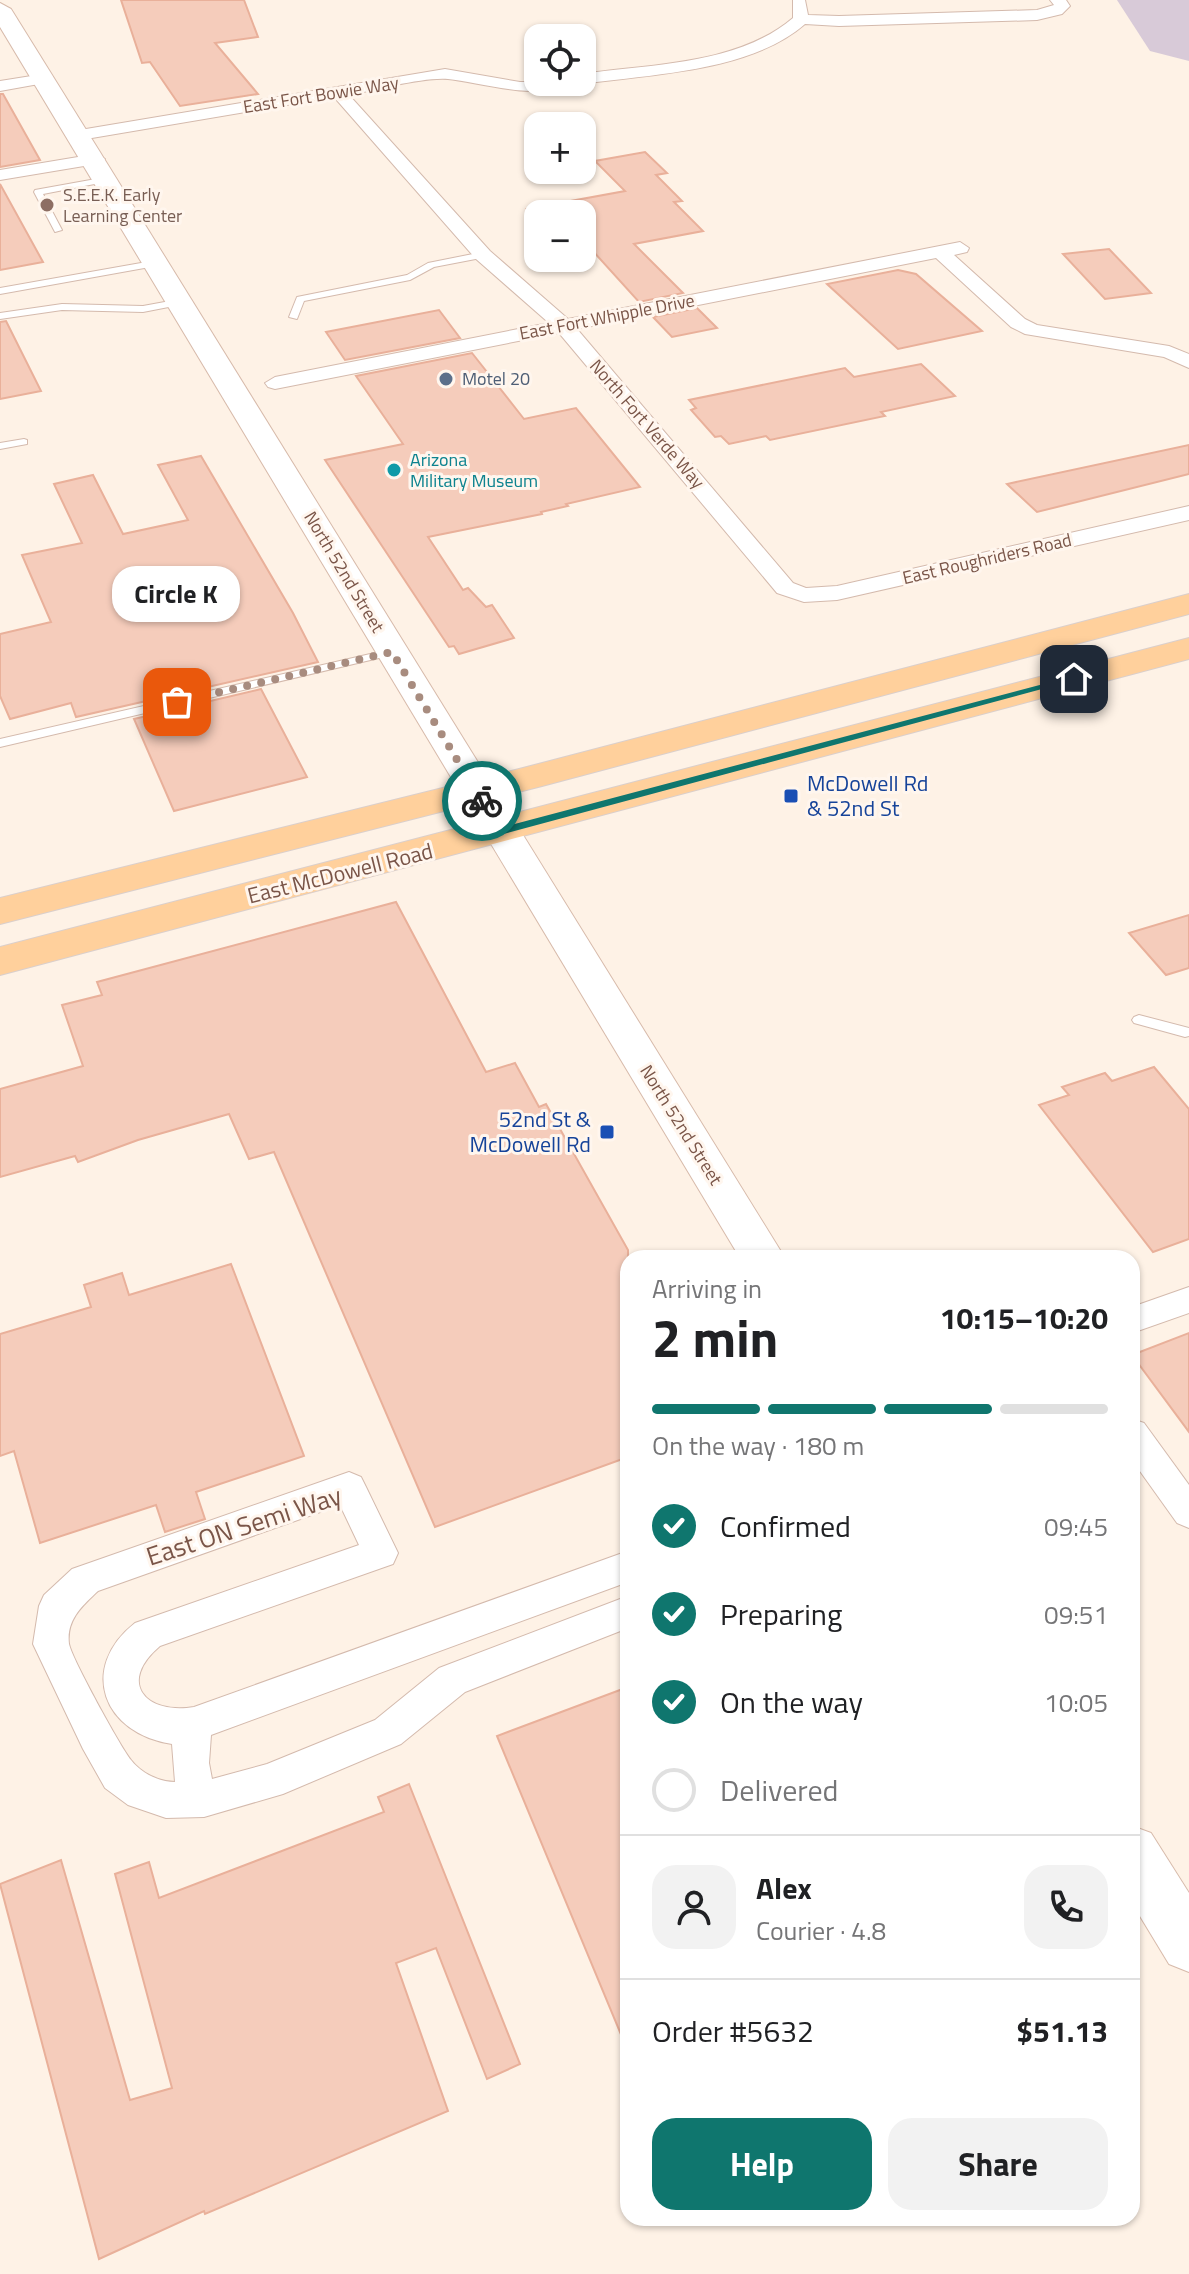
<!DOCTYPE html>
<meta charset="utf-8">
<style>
body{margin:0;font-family:"Titillium Web",sans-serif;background:#f2f2f2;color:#202124;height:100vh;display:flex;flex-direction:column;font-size:30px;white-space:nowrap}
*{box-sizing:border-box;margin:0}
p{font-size:26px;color:#757577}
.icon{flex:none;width:44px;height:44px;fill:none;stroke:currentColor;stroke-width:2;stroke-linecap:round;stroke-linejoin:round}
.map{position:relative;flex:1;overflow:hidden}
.panel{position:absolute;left:620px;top:1250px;width:520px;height:976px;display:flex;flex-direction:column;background:#fff;border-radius:24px;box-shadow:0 2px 6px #0004}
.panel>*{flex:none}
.buttons{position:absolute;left:524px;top:24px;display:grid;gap:16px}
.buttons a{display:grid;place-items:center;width:72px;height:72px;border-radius:16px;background:#fff;box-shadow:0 2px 6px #0004;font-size:40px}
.pin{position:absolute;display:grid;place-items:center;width:68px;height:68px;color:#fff;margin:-34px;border-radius:16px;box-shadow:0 4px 12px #0006}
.courier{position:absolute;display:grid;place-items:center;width:80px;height:80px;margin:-40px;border:6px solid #0f766e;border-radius:50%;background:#fff;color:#222;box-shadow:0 2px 10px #0007}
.bubble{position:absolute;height:56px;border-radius:24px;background:#fff;box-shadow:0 2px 6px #0004;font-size:26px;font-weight:700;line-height:56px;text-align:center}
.overview em{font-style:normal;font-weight:700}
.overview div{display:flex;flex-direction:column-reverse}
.overview{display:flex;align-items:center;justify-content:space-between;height:136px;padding:0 32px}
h1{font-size:52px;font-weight:700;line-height:60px}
.bar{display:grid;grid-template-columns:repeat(4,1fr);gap:12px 8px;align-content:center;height:96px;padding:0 32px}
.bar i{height:10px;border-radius:6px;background:#e0e0e0}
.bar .selected{background:#0f766e}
.bar p{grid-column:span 4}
.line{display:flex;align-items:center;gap:20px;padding:0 32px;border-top:2px solid #e0e0e0}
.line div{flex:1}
.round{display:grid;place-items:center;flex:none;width:84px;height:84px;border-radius:24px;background:#f2f2f2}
ol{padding:0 32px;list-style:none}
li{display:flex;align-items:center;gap:24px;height:88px}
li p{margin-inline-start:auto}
li .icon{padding:8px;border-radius:50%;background:#0f766e;color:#fff;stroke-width:4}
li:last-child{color:#757577}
li i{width:44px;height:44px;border:4px solid #e0e0e0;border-radius:50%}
.cta{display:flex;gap:16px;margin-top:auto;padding:16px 32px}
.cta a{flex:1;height:92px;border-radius:24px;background:#0f766e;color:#fff;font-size:32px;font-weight:700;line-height:92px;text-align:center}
.cta a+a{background:#f2f2f2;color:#202124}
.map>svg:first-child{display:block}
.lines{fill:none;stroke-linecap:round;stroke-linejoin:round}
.runway{fill:#d8cad8;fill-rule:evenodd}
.building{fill:#f5ccbb;stroke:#e9b09a;stroke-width:2}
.service-casing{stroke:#d4baad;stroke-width:2}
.minor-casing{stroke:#d4baad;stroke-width:2}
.secondary-casing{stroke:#d7baaa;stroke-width:2}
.primary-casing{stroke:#dacfcc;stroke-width:2}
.service{fill:#fff;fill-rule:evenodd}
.minor{fill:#fff;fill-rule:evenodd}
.secondary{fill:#fff;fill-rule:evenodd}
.primary{fill:#ffd09c;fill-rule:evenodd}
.route{fill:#0f766e}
.done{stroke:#a88c7f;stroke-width:8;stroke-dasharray:0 14.4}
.education-dot{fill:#8d6e63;stroke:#fff6ee;stroke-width:3}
.service-dot{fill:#5c6f8a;stroke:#fff6ee;stroke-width:3}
.culture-dot{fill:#0f9aa8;stroke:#fff6ee;stroke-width:3}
.transit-dot{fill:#1a4fb4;stroke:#fff6ee;stroke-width:3}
.labels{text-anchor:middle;stroke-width:6;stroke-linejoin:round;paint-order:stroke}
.far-street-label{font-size:18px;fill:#7a5548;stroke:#fff6ee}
.far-education-label{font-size:18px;fill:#785e54;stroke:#fff6ee;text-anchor:start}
.far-service-label{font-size:18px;fill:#4e5e75;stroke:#fff6ee;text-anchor:start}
.far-culture-label{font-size:18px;fill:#0d838f;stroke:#fff6ee;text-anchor:start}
.transit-label{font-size:22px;fill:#164399;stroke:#fff6ee;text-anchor:start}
.street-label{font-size:22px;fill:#7a5548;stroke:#fff6ee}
.near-street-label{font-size:26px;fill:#7a5548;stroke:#fff6ee}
</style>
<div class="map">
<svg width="1189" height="2274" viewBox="0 0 1189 2274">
<rect width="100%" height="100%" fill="#fef2e6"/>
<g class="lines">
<path class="runway" d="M1117,0h72v61l-39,-10z"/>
</g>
<g class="building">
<path d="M121,0h123l14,37 -43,6 43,51 -78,12 -30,-44 -8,1z"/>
<path d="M0,94h3l37,66 -40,7z"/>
<path d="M645,152l22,21 -11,2 26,26 -8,1 29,29 -69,13 49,49 -44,9 -57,-63v-25h-44v7l-11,-12 98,-18 -30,-30z"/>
<path d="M0,184l43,78 -43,8z"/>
<path d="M1109,249l42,44 -46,6 -42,-45z"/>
<path d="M898,270l18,4 66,57 -84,18 -71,-65z"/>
<path d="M697,308l20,20 -45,9 -19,-20z"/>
<path d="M439,310l21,28 -115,22 -19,-28z"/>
<path d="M6,321l35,70 -41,8v-77z"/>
<path d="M472,353l52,66 52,-11 64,79 -74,17 2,2 -27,6 1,2 -114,23 35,53 5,-2 18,19 6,-2 22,33 -55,16 -5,-8 -5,1 -124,-187 78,-16 -47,-68z"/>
<path d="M921,364l34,32 -74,16 4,4 -115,24 -4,-4 -37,8 -8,-8 -6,1 -24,-27 5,-2 -7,-8 156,-32 9,9z"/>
<path d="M1189,445v29l-152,38 -30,-28z"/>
<path d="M201,456l92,157 25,49 -242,55 -5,-14 -61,16 -10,-23v-62l51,-12 -29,-67 60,-12 -28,-59 39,-9 30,59 65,-14 -30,-55z"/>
<path d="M261,689l46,88 -133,34 -40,-92z"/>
<path d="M396,902l90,170 29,-9 24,44 7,-3 82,146v207l-193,70 -161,-375 -25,7 -20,-45 -91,26 -60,22 -3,-6 -75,21v-88l83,-23 -21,-61 40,-10 -5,-13z"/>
<path d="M1189,915v53l-23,7 -37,-42z"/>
<path d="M1154,1067l35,42v130l-36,13 -114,-147 30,-10 -7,-8 43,-14 7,8z"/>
<path d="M231,1264l73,192 -108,36 9,27 -40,13 -9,-27 -116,38 -26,-92 -14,5v-122l91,-27 -7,-22 38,-12 7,22z"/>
<path d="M1189,1333v99l-57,-77z"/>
<path d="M628,1687v362h-1l-130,-313z"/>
<path d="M409,1784l111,280 -33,15 -51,-131 -40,15 52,148 -243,103 -1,-3 -105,48 -99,-375 61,-24 69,240 42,-12 -57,-214 34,-12 10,36 225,-86 -6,-15z"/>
</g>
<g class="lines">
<g class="service-casing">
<g id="service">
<path d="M107,177h3v4l-67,13 19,36 -7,2 -21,-40 1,-2z"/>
<path d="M483,252l3,1v4l-52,10 -24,13 -106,21 -7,18 -8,-2 8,-20 110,-22 21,-12z"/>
<path d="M158,260l4,3 -1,2 -161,29v-6z"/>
<path d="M181,299l3,1v4l-41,8 -81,-2 -62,9v-6l62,-9 81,2z"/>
<path d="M24,439l3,1v4l-27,5v-6z"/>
<path d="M392,649l4,1v4l-396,93v-8z"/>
<path d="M1139,1015l50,13v8l-4,1 -51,-14 -2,-3 2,-3z"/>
</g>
</g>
<g class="minor-casing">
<g id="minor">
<path d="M793,0h12l3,15 31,1 198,-6 17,-5 -4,-5h16l4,6 -8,8 -25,6 -198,6 -34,-2c-55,48 -153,50 -223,60l-6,-2h6v-8c69,-10 156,-9 211,-56z"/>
<path d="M445,69l75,13h50c-23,21 -92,0 -122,-3 -25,-2 -72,11 -99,16l141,156 78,68 392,-77 9,6 -2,4 -13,3 71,64 12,6 132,21 20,8v14l-25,-11 -139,-23 -14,-7 -75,-69 -359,71 216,254 13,5 31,-2 352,-80v14l-352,80 -33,2 -27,-9 -218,-260 -284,56 -7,-2 -3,-4 10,-6 274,-54 -73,-64 -142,-162 -254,43 -8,-5 8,-5z"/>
<path d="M44,74l6,2v6l-50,9v-10z"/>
<path d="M96,154l9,5 -3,4 -102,17v-10z"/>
<path d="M1189,1287v26l-57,20v-26z"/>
<path d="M1132,1419l12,4 45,62v43l-12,-5 -45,-63z"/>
<path d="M349,1472l12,5 5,10 32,66 -5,11 -233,82c-43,36 -15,69 34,61l434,-156v31l-417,153 -2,28 3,16 55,-15 108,-44 64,-52 189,-72v32l-163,64 -64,52 -118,50 -79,23 -38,1 -38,-13 -23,-17 -22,-39 -50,-105 6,-38 5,-11 28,-26zM340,1505l19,40 -224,78c-57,45 -32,111 37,121l3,38c-16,0 -34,-9 -44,-22 -11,-14 -59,-101 -62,-116 -3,-24 13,-38 29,-53z"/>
</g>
</g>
<g class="secondary-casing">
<g id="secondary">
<path d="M0,3l11,6 97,156 677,1093h-45l-740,-1231z"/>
<path d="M1132,1826l19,7 38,60v79l-20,-8 -37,-61z"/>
</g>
</g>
<g class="primary-casing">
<g id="primary">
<path d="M1189,594v20l-647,172 -542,138v-26l523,-130z"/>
<path d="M1189,638v21l-1189,316v-28z"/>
</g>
</g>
<use href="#service" class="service"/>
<use href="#minor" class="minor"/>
<use href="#secondary" class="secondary"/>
<use href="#primary" class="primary"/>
</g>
<path class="route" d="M1070,677l9,2 -579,156 -4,-1 -19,-33 9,-2 17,28z"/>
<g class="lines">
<path class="done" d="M177,702l215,-50 90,149"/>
</g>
<circle class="education-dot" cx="47" cy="205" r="8"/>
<circle class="service-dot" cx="446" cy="379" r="8"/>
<circle class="culture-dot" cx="394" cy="470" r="8"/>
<g class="transit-dot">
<rect x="783" y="788" width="16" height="16" rx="4"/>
<rect x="599" y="1124" width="16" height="16" rx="4"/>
</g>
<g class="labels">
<g class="far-street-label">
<text transform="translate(321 95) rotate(-9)" y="6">East Fort Bowie Way</text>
<text transform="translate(607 317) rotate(-11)" y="6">East Fort Whipple Drive</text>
<text transform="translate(647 424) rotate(49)" y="6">North Fort Verde Way</text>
<text transform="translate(987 559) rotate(-13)" y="6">East Roughriders Road</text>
<text transform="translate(344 572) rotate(59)" y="6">North 52nd Street</text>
<text transform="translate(681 1125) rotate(58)" y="6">North 52nd Street</text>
</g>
<g class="far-education-label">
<text x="63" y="201">S.E.E.K. Early<tspan x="63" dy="21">Learning Center</tspan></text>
</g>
<g class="far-service-label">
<text x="462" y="385">Motel 20</text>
</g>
<g class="far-culture-label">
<text x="410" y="466">Arizona<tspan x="410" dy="21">Military Museum</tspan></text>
</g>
<g class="transit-label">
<text x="807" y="791">McDowell Rd<tspan x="807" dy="25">&amp; 52nd St</tspan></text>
<text x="591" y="1127" text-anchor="end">52nd St &amp;<tspan x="591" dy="25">McDowell Rd</tspan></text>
</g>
<g class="street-label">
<text transform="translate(340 873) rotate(-14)" y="8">East McDowell Road</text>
</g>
<g class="near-street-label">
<text transform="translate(244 1526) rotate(-18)" y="9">East ON Semi Way</text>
</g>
</g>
</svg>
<div class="buttons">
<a><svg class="icon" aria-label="locate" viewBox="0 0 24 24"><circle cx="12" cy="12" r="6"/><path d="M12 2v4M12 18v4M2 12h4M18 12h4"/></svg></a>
<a>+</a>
<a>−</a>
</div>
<div class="pin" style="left:177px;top:702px;background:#ea580c"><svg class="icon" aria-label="bag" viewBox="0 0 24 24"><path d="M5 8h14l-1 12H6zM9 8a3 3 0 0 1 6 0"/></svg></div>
<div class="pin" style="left:1074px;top:679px;background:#1f2937"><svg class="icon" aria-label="home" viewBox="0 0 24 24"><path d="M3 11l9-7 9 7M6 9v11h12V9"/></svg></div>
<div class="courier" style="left:482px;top:801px"><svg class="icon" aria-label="bike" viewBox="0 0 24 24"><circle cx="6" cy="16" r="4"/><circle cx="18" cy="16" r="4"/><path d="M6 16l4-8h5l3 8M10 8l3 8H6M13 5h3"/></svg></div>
<div class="bubble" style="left:112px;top:566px;width:128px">Circle K</div>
<section class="panel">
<div class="overview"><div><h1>2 min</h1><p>Arriving in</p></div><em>10:15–10:20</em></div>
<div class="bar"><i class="selected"></i><i class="selected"></i><i class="selected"></i><i></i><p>On the way · 180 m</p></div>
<ol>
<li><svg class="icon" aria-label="check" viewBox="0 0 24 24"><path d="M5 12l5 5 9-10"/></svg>Confirmed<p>09:45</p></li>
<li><svg class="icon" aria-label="check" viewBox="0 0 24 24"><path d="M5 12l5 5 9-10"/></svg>Preparing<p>09:51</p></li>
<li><svg class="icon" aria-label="check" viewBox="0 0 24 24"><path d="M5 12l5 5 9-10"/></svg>On the way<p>10:05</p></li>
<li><i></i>Delivered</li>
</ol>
<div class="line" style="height:144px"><a class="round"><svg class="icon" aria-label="person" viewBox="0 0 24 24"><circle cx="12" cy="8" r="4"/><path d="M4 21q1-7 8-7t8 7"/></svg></a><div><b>Alex</b><p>Courier · 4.8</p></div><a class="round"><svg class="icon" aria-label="phone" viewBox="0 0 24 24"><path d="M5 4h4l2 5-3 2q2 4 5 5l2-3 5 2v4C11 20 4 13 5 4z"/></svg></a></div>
<div class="line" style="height:104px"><div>Order #5632</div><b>$51.13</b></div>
<div class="cta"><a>Help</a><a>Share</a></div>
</section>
</div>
